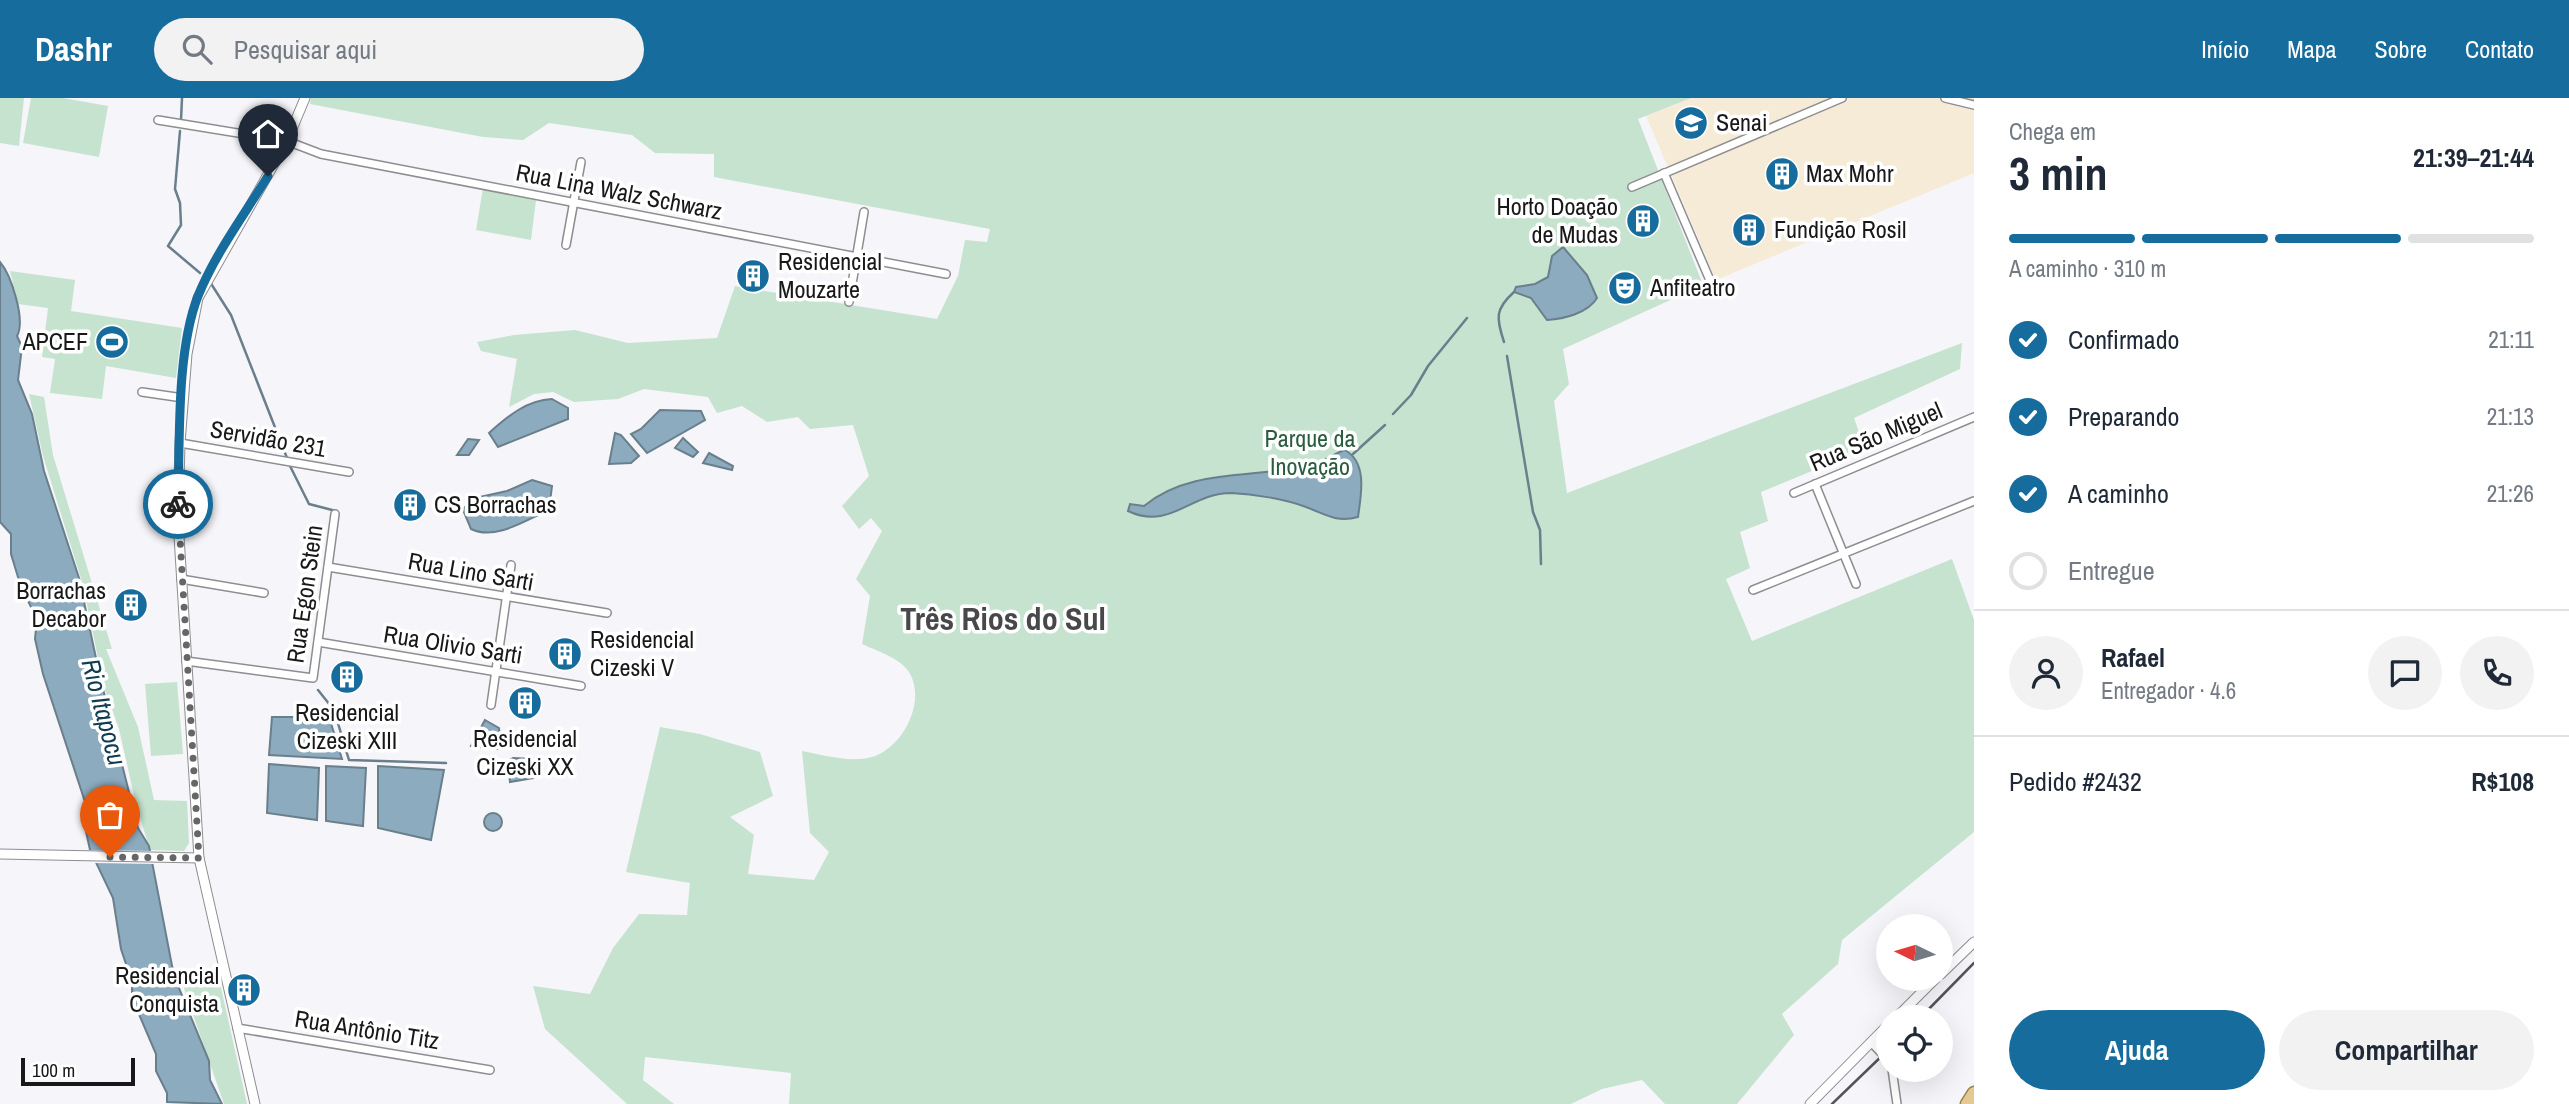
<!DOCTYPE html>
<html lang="pt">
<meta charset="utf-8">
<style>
body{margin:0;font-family:"Archivo Narrow",sans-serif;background:#f2f2f3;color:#1f2937;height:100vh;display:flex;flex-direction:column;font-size:26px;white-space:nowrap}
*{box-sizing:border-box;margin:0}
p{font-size:23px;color:#747a83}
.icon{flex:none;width:38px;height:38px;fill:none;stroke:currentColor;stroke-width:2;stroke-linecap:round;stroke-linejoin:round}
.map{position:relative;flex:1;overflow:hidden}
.panel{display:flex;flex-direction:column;background:#fff;width:595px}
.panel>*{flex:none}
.needle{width:46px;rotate:275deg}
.controls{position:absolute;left:1876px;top:816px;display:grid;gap:14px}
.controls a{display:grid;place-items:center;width:77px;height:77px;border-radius:50%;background:#fff;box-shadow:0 7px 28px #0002;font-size:35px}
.scale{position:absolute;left:21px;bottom:18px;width:114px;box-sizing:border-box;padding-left:7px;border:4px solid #181819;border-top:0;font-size:19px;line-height:24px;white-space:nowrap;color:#181819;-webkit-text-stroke:5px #fff;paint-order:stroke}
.pin{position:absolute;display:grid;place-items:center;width:60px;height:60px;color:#fff;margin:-72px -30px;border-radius:50% 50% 50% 0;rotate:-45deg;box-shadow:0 0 7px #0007}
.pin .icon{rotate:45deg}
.courier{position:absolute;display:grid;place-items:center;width:70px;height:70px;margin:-35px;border:5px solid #166c9c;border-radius:50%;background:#fff;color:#222;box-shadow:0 2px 9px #0007}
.summary em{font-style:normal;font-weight:700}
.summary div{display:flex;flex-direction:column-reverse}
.summary{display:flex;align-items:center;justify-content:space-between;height:119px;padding:0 35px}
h1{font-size:46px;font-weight:700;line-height:52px}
.bar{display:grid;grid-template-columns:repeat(4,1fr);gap:10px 7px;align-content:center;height:84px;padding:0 35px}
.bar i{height:9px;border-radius:5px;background:#e0e1e3}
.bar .current{background:#166c9c}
.bar p{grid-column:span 4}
.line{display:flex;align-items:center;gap:18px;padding:0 35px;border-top:2px solid #e0e1e3}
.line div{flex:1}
.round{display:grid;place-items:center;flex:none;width:74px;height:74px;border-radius:37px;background:#f2f2f3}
ol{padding:0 35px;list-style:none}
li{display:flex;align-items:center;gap:21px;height:77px}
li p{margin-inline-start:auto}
li .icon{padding:7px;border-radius:50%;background:#166c9c;color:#fff;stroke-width:4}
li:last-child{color:#747a83}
li i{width:38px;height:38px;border:4px solid #e0e1e3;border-radius:50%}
.action{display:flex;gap:14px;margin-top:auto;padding:14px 35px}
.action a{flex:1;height:80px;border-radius:42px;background:#166c9c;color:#fff;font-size:28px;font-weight:700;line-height:80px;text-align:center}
.action a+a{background:#f2f2f3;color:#1f2937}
header{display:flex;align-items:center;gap:42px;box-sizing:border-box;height:98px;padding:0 35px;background:#166c9c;color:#fff}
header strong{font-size:33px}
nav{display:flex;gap:38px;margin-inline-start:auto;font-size:24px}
.search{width:490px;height:63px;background:#f2f2f3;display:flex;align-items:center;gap:18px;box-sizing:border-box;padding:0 24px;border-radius:38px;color:#747a83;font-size:26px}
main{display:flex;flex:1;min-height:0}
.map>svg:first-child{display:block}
.industrial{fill:#f6ebd6}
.green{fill:#c6e3cf}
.water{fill:#8cabbe;stroke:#697f8c;stroke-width:2}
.pier{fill:#f6f5f9}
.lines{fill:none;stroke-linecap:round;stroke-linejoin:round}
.stream{stroke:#697f8c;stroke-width:2.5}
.minor-casing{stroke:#8e8e91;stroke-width:10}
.tertiary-casing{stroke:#8e8e91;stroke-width:11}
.trunk-casing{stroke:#998155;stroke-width:15}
.minor{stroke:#fff;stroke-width:7}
.tertiary{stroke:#fff;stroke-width:9}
.trunk{stroke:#e6c890;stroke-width:12}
.rail{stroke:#545456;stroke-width:2.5}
.done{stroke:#666567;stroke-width:7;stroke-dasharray:0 12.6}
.route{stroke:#166c9c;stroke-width:9}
.labels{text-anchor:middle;stroke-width:7;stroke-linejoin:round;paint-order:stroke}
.poi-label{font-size:24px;fill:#181819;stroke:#fff;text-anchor:start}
.street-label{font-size:24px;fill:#181819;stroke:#fff}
.park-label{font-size:24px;fill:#2a5c3f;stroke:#fff}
.water-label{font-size:26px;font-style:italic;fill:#113c51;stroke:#fff}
.district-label{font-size:32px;font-weight:bold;fill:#48484b;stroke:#fff}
</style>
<header>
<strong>Dashr</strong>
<div class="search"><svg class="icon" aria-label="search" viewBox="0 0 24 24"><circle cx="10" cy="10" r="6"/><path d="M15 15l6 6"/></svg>Pesquisar aqui</div>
<nav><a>Início</a><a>Mapa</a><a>Sobre</a><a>Contato</a></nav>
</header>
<main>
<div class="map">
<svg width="1974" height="1006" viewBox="0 0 1974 1006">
<rect width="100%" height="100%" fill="#f6f5f9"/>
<path class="industrial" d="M1691,0h283v75l-258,107 -70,-164z"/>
<g class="green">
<path d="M0,0h24l-5,48 -19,-3z"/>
<path d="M31,0h32l45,8 -9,51 -76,-14z"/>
<path d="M311,0h1380l-53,21 65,166 -140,64 6,35 -15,17 13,92 395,-150 -2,26 -106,49 11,31 -104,43 7,29 -28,11 10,36 -24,11 26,62 200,-82 22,61v212l-132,108 -4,24 -56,50 12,21 -57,69h-72l-23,-24 -40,9 -31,15h-782l2,-31 -146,-16 -2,23 31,24h-47l-82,-75 -12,-43 57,8 23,-46 26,-34 48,1 3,-32 -64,-11 34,-145 40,7 60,18 13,44 -43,21 24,18 -6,39 66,6 15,-28 -19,-19 -8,-82c22,4 47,12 70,6 31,-9 55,-56 37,-85 -9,-14 -32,-21 -47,-28l8,-48 -14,-17 26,-48 -11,-13 -12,11 -17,-23 27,-30 -16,-51 -43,4 -12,-12 -31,5 -25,-16 -25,7 -9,-16 -64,-8 -26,10 -44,3 -21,-10 -19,2 -25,13 8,-48 -36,-8 -4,-9 37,-7 61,-5 53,13 89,-5 18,-52 202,33 21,-43 7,-36 22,2 3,-13 -276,-52v-23l-59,-1 -23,-18 -83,-12 -26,17 -40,-3 -173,-33z"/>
<path d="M483,90l53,12 -5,40 -55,-10z"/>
<path d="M10,173l65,9 -4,31 111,17 -6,50 -70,-12 -4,33 -52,-6 5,-34 -13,-2 6,-49 -30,-4z"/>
<path d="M29,296l15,3 9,58 59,194h-6l32,78 16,73 33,1 2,42 -5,8 -34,-1 -14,-46 -17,-75 -15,-42 -21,-102 -40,-129z"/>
<path d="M177,584l6,72 -32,2 -6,-72z"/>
<path d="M217,872l30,134h-23l-44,-127z"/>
</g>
<g class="water">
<path d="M1563,149l24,28 10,23c-9,15 -33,21 -50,22l-16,-22 -17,-6 2,-5 19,-3 13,-7 4,-21z"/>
<path d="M0,164c11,13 26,58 17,74l5,11 -4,33 14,34 12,57 35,107 21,99 38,151 11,18 25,130 35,85 1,19 12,24 -55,-2v-9l-11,-22v-17l-24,-56v-16l-11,-33 -8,-51 -23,-48 -5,-23 3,-16 -45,-137 -8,-35 2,-20 -16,-32 -10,-33v-20l-11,-12z"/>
<path d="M552,301l16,9v11l-70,28 -9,-14c19,-17 38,-33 63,-34z"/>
<path d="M660,312l41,1 4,9 -58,33 -16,-19 10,-5z"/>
<path d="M615,335l6,2 18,21 -8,7 -22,1z"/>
<path d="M683,340l15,14 -5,5 -18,-9z"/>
<path d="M468,341l11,1 -10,15h-12z"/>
<path d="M1345,352c23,13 16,45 13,67 -22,6 -33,-3 -52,-10 -22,-8 -52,-13 -75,-14 -41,0 -61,38 -103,18l2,-7 14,2c47,-39 112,-27 167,-41 13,-3 22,-11 34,-15z"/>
<path d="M709,355l24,13 -1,4 -29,-7z"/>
<path d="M532,382l20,6 -3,24c-23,10 -54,31 -78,19l-8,-19 8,-11 36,-8z"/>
<path d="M272,619h57l13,42 -73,-4z"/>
<path d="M485,622l14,8 2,18 -4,3 -26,-3z"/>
<path d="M513,660l20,1 6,13 -6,6 -23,4 -2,-21z"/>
<path d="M269,666l50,4 -2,52 -50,-7z"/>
<path d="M326,668l40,2 -3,58 -37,-5z"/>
<path d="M378,668l66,4 -13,70 -53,-12z"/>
<circle cx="493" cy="724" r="9"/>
</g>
<path class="pier" d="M87,752l67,1 1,13 -63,-1z"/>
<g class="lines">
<g class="stream">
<path d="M181,22l1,-22"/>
<path d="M180,33l-5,58 5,14 1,22 -13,21 32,27"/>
<path d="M210,184l21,33 56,143"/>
<path d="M1504,244c-8,-24 -9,-33 10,-50"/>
<path d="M1507,258l26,156 7,18 1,34"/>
<path d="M1393,316l18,-19 17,-29 39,-48"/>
<path d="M1353,356l32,-29"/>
<path d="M290,368l19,38 27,7"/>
<path d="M318,592l16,20 15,50 97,3"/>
</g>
<g class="minor-casing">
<g id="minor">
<path d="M1945,0l29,7"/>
<path d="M158,22l129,21 34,13 625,120"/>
<path d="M1664,75l45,105"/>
<path d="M1632,89l210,-89"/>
<path d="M566,147l15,-83"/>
<path d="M849,204l15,-90"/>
<path d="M142,294l41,6"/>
<path d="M180,345l169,29"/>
<path d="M1815,386l41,100"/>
<path d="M1794,395l180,-76"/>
<path d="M328,469l279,46"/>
<path d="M181,481l83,14"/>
<path d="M1753,492l221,-89"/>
<path d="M318,544l263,44"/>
<path d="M186,563l127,17 22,-164"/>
<path d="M491,607l20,-140"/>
<path d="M237,930l253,42"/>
<path d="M1871,944l17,18"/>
<path d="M1892,971l5,35"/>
</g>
</g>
<g class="tertiary-casing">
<g id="tertiary">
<path d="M0,756l199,4"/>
<path d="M1941,876l33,-32"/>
<path d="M1897,919l39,-39"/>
<path d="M255,1006l-56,-246 -21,-338 2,-77 7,-89 11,-56 89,-157 18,-43"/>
<path d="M1810,1006l78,-79"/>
</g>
</g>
<g class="trunk-casing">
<path id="trunk" d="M1967,1006l7,-11"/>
</g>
<use href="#minor" class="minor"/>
<use href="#tertiary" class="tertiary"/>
<use href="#trunk" class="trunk"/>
<g class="rail">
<path d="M1921,919l53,-54"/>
<path d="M1832,1006l56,-54"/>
</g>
</g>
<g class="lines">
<path class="done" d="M110,759l89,1 -21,-354"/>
<path class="route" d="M178,406c2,-61 -2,-152 20,-208 17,-42 46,-81 70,-120"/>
</g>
<defs>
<g id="school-disc" transform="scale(1.75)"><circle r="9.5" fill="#166c9c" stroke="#fff"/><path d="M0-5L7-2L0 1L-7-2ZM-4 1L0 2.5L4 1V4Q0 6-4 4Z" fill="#fff"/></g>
<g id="building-disc" transform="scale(1.75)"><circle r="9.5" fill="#166c9c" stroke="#fff"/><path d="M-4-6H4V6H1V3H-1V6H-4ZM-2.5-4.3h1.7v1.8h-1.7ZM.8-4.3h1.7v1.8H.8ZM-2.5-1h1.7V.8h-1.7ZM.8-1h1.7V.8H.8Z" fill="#fff"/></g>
<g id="theatre-disc" transform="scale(1.75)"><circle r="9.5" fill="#166c9c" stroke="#fff"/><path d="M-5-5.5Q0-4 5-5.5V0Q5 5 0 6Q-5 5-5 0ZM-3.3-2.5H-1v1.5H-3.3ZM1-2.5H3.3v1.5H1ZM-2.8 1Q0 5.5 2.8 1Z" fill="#fff"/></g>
<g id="stadium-disc" transform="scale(1.75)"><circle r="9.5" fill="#166c9c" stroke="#fff"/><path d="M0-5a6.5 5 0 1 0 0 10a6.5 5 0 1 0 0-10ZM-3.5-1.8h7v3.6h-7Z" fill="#fff"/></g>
</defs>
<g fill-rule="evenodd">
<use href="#school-disc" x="1691" y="25"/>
<use href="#building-disc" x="1782" y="76"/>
<use href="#building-disc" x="1643" y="123"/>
<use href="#building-disc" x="1749" y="132"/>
<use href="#building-disc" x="753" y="178"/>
<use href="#theatre-disc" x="1625" y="190"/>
<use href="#stadium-disc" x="112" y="244"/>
<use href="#building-disc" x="410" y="407"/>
<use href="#building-disc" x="131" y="507"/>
<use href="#building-disc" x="565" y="556"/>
<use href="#building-disc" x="347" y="579"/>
<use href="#building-disc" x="525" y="605"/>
<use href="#building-disc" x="244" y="892"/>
</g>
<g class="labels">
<g class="poi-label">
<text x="1716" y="33">Senai</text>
<text x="1806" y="84">Max Mohr</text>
<text x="1618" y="117" text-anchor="end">Horto Doação<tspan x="1618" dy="28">de Mudas</tspan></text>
<text x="1774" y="140">Fundição Rosil</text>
<text x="778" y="172">Residencial<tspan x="778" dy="28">Mouzarte</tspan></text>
<text x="1650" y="198">Anfiteatro</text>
<text x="88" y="252" text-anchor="end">APCEF</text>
<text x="434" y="415">CS Borrachas</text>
<text x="106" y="501" text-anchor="end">Borrachas<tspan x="106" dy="28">Decabor</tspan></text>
<text x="590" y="550">Residencial<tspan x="590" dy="28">Cizeski V</tspan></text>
<text x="347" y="623" text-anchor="middle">Residencial<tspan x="347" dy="28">Cizeski XIII</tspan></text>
<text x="525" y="649" text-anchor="middle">Residencial<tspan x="525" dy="28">Cizeski XX</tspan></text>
<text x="219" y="886" text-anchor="end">Residencial<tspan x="219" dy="28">Conquista</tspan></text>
</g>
<g class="street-label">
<text transform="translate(619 94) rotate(11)" y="8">Rua Lina Walz Schwarz</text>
<text transform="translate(1876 339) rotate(-23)" y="8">Rua São Miguel</text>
<text transform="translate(268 341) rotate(10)" y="8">Servidão 231</text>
<text transform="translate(471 474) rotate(10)" y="8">Rua Lino Sarti</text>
<text transform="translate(305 496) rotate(-82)" y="8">Rua Egon Stein</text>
<text transform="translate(453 547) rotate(9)" y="8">Rua Olivio Sarti</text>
<text transform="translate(367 932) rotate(9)" y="8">Rua Antônio Titz</text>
</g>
<g class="park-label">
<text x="1310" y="349">Parque da<tspan x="1310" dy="28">Inovação</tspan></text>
</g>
<g class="water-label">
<text transform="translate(104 614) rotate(75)" y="9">Rio Itapocu</text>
</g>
<g class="district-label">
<text x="1003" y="532">Três Rios do Sul</text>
</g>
</g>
</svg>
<div class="controls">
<a><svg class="needle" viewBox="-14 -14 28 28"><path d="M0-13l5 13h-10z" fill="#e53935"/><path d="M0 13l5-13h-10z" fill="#747a83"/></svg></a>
<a><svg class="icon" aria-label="locate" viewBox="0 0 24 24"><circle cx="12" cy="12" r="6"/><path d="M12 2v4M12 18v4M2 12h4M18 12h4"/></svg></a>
</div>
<div class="scale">100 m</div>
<div class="pin" style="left:110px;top:759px;background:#ea580c"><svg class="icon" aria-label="bag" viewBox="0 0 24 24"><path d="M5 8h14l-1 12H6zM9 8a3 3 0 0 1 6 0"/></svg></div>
<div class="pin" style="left:268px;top:78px;background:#1f2937"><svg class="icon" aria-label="home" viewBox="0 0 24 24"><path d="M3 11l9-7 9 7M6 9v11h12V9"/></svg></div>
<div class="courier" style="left:178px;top:406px"><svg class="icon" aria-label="bike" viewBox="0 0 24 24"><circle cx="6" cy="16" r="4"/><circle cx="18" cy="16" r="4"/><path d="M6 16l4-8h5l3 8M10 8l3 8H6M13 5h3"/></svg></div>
</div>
<section class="panel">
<div class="summary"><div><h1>3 min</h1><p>Chega em</p></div><em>21:39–21:44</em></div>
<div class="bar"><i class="current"></i><i class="current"></i><i class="current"></i><i></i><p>A caminho · 310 m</p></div>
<ol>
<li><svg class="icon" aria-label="check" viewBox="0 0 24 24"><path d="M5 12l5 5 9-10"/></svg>Confirmado<p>21:11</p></li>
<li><svg class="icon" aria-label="check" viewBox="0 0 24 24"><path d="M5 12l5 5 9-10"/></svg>Preparando<p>21:13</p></li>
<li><svg class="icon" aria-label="check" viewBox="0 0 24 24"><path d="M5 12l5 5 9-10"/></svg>A caminho<p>21:26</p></li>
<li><i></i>Entregue</li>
</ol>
<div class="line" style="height:126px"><a class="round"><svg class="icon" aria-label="person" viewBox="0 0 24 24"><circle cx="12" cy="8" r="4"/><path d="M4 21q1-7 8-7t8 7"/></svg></a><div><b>Rafael</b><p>Entregador · 4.6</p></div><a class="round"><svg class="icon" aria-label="chat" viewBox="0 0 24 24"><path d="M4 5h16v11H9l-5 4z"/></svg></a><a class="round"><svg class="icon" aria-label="phone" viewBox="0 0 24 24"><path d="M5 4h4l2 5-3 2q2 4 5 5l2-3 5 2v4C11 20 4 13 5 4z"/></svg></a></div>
<div class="line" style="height:91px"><div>Pedido #2432</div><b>R$108</b></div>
<div class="action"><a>Ajuda</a><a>Compartilhar</a></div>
</section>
</main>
